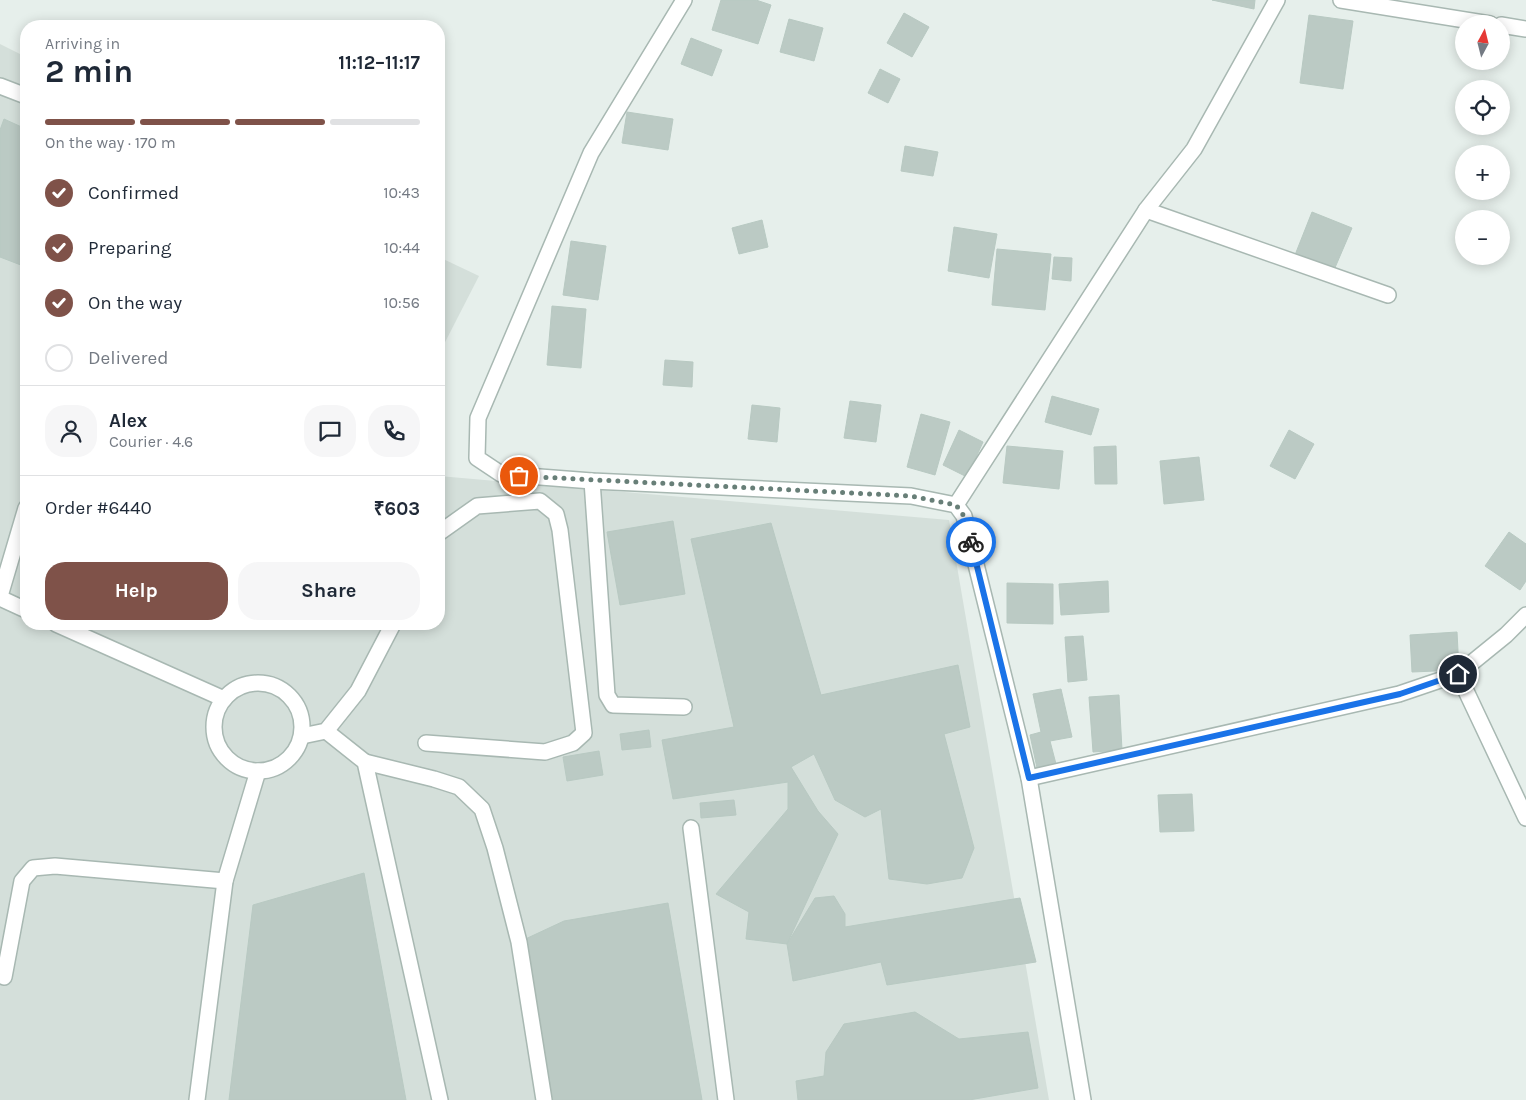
<!DOCTYPE html>
<meta charset="utf-8">
<style>
body{margin:0;font-family:Karla,sans-serif;background:#f6f6f7;color:#1f2937;height:100vh;display:flex;flex-direction:column;font-size:19px;white-space:nowrap}
*{box-sizing:border-box;margin:0}
p{font-size:16px;color:#747a83}
.icon{flex:none;width:28px;height:28px;fill:none;stroke:currentColor;stroke-width:2;stroke-linecap:round;stroke-linejoin:round}
.map{position:relative;flex:1;overflow:hidden}
.details{position:absolute;left:20px;top:20px;width:425px;height:610px;display:flex;flex-direction:column;background:#fff;border-radius:20px;box-shadow:0 2px 12px #0003}
.details>*{flex:none}
.needle{width:32px;rotate:7deg}
.controls{position:absolute;left:1455px;top:15px;display:grid;gap:10px}
.controls a{display:grid;place-items:center;width:55px;height:55px;border-radius:50%;background:#fff;box-shadow:0 2px 12px #0003;font-size:25px}
.pin{position:absolute;display:grid;place-items:center;width:42px;height:42px;color:#fff;margin:-21px;border:2px solid #fff;border-radius:50%;box-shadow:0 1px 5px #0007}
.courier{position:absolute;display:grid;place-items:center;width:50px;height:50px;margin:-25px;border:4px solid #1a73e8;border-radius:50%;background:#fff;color:#222;box-shadow:0 1px 6px #0007}
.head em{font-style:normal;font-weight:700}
.head div{display:flex;flex-direction:column-reverse}
.head{display:flex;align-items:center;justify-content:space-between;height:85px;padding:0 25px}
h1{font-size:32px;font-weight:700;line-height:38px}
.bar{display:grid;grid-template-columns:repeat(4,1fr);gap:8px 5px;align-content:center;height:60px;padding:0 25px}
.bar i{height:6px;border-radius:4px;background:#e0e1e3}
.bar .current{background:#7f5249}
.bar p{grid-column:span 4}
.line{display:flex;align-items:center;gap:12px;padding:0 25px;border-top:1px solid #e0e1e3}
.line div{flex:1}
.round{display:grid;place-items:center;flex:none;width:52px;height:52px;border-radius:20px;background:#f6f6f7}
ol{padding:0 25px;list-style:none}
li{display:flex;align-items:center;gap:15px;height:55px}
li p{margin-inline-start:auto}
li .icon{padding:5px;border-radius:50%;background:#7f5249;color:#fff;stroke-width:4}
li:last-child{color:#747a83}
li i{width:28px;height:28px;border:2px solid #e0e1e3;border-radius:50%}
.action{display:flex;gap:10px;margin-top:auto;padding:10px 25px}
.action a{flex:1;height:58px;border-radius:20px;background:#7f5249;color:#fff;font-size:20px;font-weight:700;line-height:58px;text-align:center}
.action a+a{background:#f6f6f7;color:#1f2937}
.map>svg:first-child{display:block}
.built{fill:#d4dfda}
.building{fill:#bbcac4;stroke:#b8c9c2}
.lines{fill:none;stroke-linecap:round;stroke-linejoin:round}
.service-casing{stroke:#a8b8b2;stroke-width:18}
.minor-casing{stroke:#a8b8b2;stroke-width:18}
.service{stroke:#fff;stroke-width:15}
.minor{stroke:#fff;stroke-width:15}
.done{stroke:#687f78;stroke-width:5;stroke-dasharray:0 9}
.route{stroke:#1a73e8;stroke-width:6}
</style>
<div class="map">
<svg width="1526" height="1100" viewBox="0 0 1526 1100">
<rect width="100%" height="100%" fill="#e6efeb"/>
<g class="built">
<path d="M0,44l26,13v567h413v-148l510,44 100,580h-1049z"/>
<path d="M439,257l40,19 -40,78z"/>
</g>
<g class="building">
<path d="M721,0h35l15,5 -13,39 -46,-14z"/>
<path d="M1212,0h43l-1,9z"/>
<path d="M904,13l25,14 -17,30 -25,-14z"/>
<path d="M1309,15l44,6 -10,68 -43,-6z"/>
<path d="M789,19l34,9 -9,33 -34,-9z"/>
<path d="M691,38l31,12 -10,26 -31,-12z"/>
<path d="M880,69l20,10 -12,24 -20,-10z"/>
<path d="M627,112l46,7 -5,31 -46,-7z"/>
<path d="M4,119l22,10v138l-26,-10v-127z"/>
<path d="M905,146l33,6 -5,24 -32,-5z"/>
<path d="M1312,212l40,16 -18,42 -39,-15z"/>
<path d="M762,220l6,27 -29,7 -7,-26z"/>
<path d="M954,227l43,7 -8,44 -41,-7z"/>
<path d="M571,241l35,5 -8,54 -35,-5z"/>
<path d="M997,249l54,5 -6,56 -53,-5z"/>
<path d="M1054,257l18,1 -1,23 -19,-2z"/>
<path d="M552,306l34,3 -5,59 -34,-3z"/>
<path d="M665,360l28,2 -1,25 -29,-2z"/>
<path d="M1052,396l47,13 -8,26 -46,-13z"/>
<path d="M850,401l31,4 -5,37 -32,-4z"/>
<path d="M752,405l28,3 -3,34 -29,-3z"/>
<path d="M921,414l29,8 -15,53 -28,-8z"/>
<path d="M959,430l24,12 -16,35 -24,-12z"/>
<path d="M1289,430l25,14 -19,35 -25,-13z"/>
<path d="M1007,446l56,5 -4,38 -56,-6z"/>
<path d="M1116,446l1,38h-22l-1,-37z"/>
<path d="M1199,457l5,43 -40,4 -4,-43z"/>
<path d="M673,521l12,73 -65,11 -13,-73z"/>
<path d="M771,523l50,172 137,-30 12,62 -26,7 30,114 -12,30 -35,6 -38,-5 -8,-70 -16,8 -30,-17 -21,-46 -23,13 27,44 20,23 -51,110 -41,-5 3,-27 -33,-18 72,-85v-27l-115,17 -11,-59 72,-13 -43,-188z"/>
<path d="M1509,532l17,12v37l-6,9 -35,-24z"/>
<path d="M1108,581l1,31 -48,3 -2,-31z"/>
<path d="M1007,583l46,1v40l-46,-1z"/>
<path d="M1457,632l2,38 -47,2 -2,-37z"/>
<path d="M1083,636l4,44 -19,2 -3,-45z"/>
<path d="M1061,689l11,48 -22,4 6,23 -19,4 -7,-33 11,-3 -8,-38z"/>
<path d="M1119,695l3,55 -29,2 -4,-55z"/>
<path d="M649,730l2,17 -29,3 -2,-16z"/>
<path d="M599,751l4,24 -36,6 -4,-24z"/>
<path d="M1192,794l2,37 -34,1 -2,-37z"/>
<path d="M734,800l2,15 -35,3 -1,-15z"/>
<path d="M364,873l42,227h-177l24,-195z"/>
<path d="M834,896l11,18v13l175,-29 16,64 -149,23 -6,-23 -88,19 -6,-37 28,-46z"/>
<path d="M668,903l34,197h-158l-25,-158 45,-21z"/>
<path d="M915,1012l44,27 69,-7 10,56 -69,12h-171l-2,-19 28,-5 2,-24 18,-28z"/>
</g>
<g class="lines">
<g class="service-casing">
<g id="service">
<path d="M0,86l26,10"/>
<path d="M1146,210l242,85"/>
<path d="M592,481l15,214 6,10 71,2"/>
<path d="M0,596l26,-88"/>
<path d="M326,731l39,31 75,338"/>
<path d="M365,762l69,17 25,8 23,22 13,39 24,94 25,158"/>
<path d="M691,828l35,272"/>
<path d="M4,977l18,-96 11,-13 22,-2 170,15"/>
</g>
</g>
<g class="minor-casing">
<g id="minor">
<path d="M684,0l-93,153 -113,265 -1,40 24,16 91,7 319,15 45,9 8,11 65,262 54,322"/>
<path d="M1341,0l149,24"/>
<path d="M1501,25l25,4"/>
<path d="M956,505l190,-295 48,-61 83,-149"/>
<path d="M0,598l26,12"/>
<path d="M56,624l168,75"/>
<path d="M1458,674l68,144"/>
<circle cx="258" cy="727" r="44"/>
<path d="M302,736l24,-5 32,-40 35,-67"/>
<path d="M426,743l119,9 28,-9 11,-10 -24,-203 -4,-16 -16,-13 -63,5 -38,27"/>
<path d="M1029,778l370,-84 59,-20 48,-39 20,-20"/>
<path d="M197,1100l28,-219 33,-110"/>
</g>
</g>
<use href="#service" class="service"/>
<use href="#minor" class="minor"/>
</g>
<g class="lines">
<path class="done" d="M519,476l392,20 45,9 8,11 7,26"/>
<path class="route" d="M971,542l58,236 371,-84 58,-20"/>
</g>
</svg>
<div class="controls">
<a><svg class="needle" viewBox="-14 -14 28 28"><path d="M0-13l5 13h-10z" fill="#e53935"/><path d="M0 13l5-13h-10z" fill="#747a83"/></svg></a>
<a><svg class="icon" aria-label="locate" viewBox="0 0 24 24"><circle cx="12" cy="12" r="6"/><path d="M12 2v4M12 18v4M2 12h4M18 12h4"/></svg></a>
<a>+</a>
<a>−</a>
</div>
<div class="pin" style="left:519px;top:476px;background:#ea580c"><svg class="icon" aria-label="bag" viewBox="0 0 24 24"><path d="M5 8h14l-1 12H6zM9 8a3 3 0 0 1 6 0"/></svg></div>
<div class="pin" style="left:1458px;top:674px;background:#1f2937"><svg class="icon" aria-label="home" viewBox="0 0 24 24"><path d="M3 11l9-7 9 7M6 9v11h12V9"/></svg></div>
<div class="courier" style="left:971px;top:542px"><svg class="icon" aria-label="bike" viewBox="0 0 24 24"><circle cx="6" cy="16" r="4"/><circle cx="18" cy="16" r="4"/><path d="M6 16l4-8h5l3 8M10 8l3 8H6M13 5h3"/></svg></div>
<section class="details">
<div class="head"><div><h1>2 min</h1><p>Arriving in</p></div><em>11:12–11:17</em></div>
<div class="bar"><i class="current"></i><i class="current"></i><i class="current"></i><i></i><p>On the way · 170 m</p></div>
<ol>
<li><svg class="icon" aria-label="check" viewBox="0 0 24 24"><path d="M5 12l5 5 9-10"/></svg>Confirmed<p>10:43</p></li>
<li><svg class="icon" aria-label="check" viewBox="0 0 24 24"><path d="M5 12l5 5 9-10"/></svg>Preparing<p>10:44</p></li>
<li><svg class="icon" aria-label="check" viewBox="0 0 24 24"><path d="M5 12l5 5 9-10"/></svg>On the way<p>10:56</p></li>
<li><i></i>Delivered</li>
</ol>
<div class="line" style="height:90px"><a class="round"><svg class="icon" aria-label="person" viewBox="0 0 24 24"><circle cx="12" cy="8" r="4"/><path d="M4 21q1-7 8-7t8 7"/></svg></a><div><b>Alex</b><p>Courier · 4.6</p></div><a class="round"><svg class="icon" aria-label="chat" viewBox="0 0 24 24"><path d="M4 5h16v11H9l-5 4z"/></svg></a><a class="round"><svg class="icon" aria-label="phone" viewBox="0 0 24 24"><path d="M5 4h4l2 5-3 2q2 4 5 5l2-3 5 2v4C11 20 4 13 5 4z"/></svg></a></div>
<div class="line" style="height:65px"><div>Order #6440</div><b>₹603</b></div>
<div class="action"><a>Help</a><a>Share</a></div>
</section>
</div>
